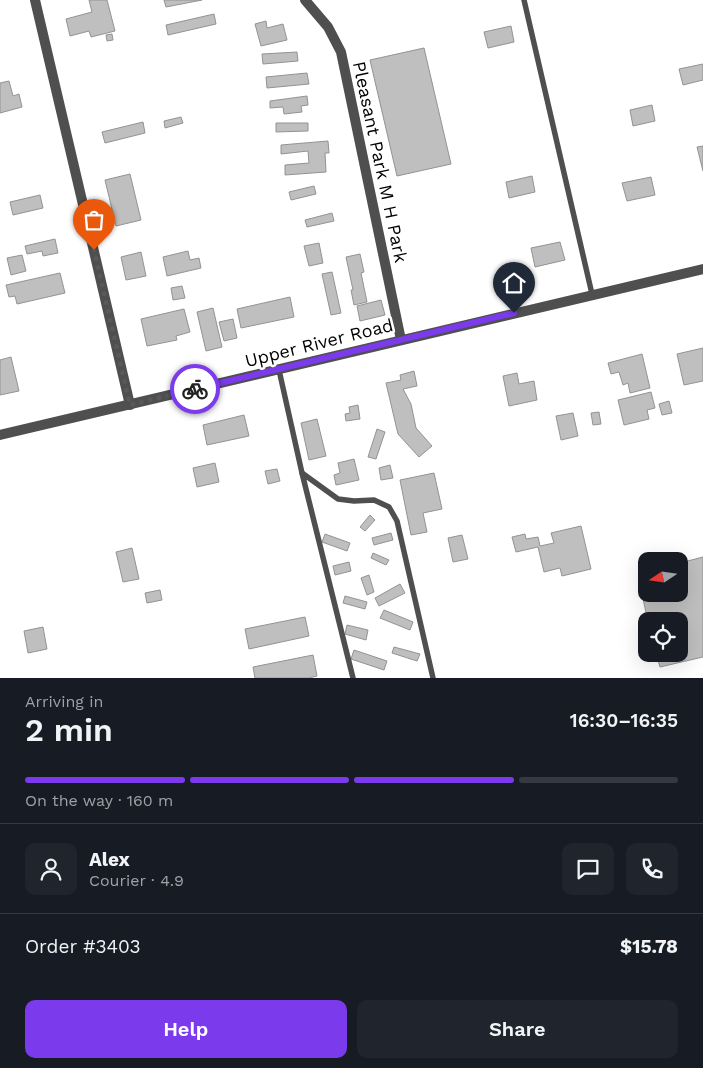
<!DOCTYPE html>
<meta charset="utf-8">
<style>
body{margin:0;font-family:"Work Sans",sans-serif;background:#20242c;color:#f1f3f6;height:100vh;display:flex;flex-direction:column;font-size:19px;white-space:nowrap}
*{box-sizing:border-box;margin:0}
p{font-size:16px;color:#9ea1a6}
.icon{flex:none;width:28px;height:28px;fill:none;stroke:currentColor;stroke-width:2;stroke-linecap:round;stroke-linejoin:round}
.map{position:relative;height:678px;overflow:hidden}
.side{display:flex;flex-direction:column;background:#171b24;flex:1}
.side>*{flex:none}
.needle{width:32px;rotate:257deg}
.controls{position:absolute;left:638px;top:552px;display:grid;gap:10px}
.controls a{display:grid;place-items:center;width:50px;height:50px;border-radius:10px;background:#171b24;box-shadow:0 5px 20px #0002;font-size:25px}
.pin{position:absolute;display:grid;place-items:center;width:42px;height:42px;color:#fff;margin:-51px -21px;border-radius:50% 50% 50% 0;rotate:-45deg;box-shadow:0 0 5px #0007}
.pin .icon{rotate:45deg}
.courier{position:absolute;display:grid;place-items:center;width:50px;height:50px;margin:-25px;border:4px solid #7c3aed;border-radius:50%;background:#fff;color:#222;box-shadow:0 1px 6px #0007}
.overview em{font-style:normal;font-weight:600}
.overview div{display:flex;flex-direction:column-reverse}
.overview{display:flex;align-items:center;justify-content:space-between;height:85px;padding:0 25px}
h1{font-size:32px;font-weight:600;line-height:38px}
.bar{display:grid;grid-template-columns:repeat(4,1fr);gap:8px 5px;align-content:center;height:60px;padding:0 25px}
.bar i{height:6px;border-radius:4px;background:#363941}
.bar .current{background:#7c3aed}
.bar p{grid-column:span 4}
.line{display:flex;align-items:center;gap:12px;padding:0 25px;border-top:1px solid #363941}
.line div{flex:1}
.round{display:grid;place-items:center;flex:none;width:52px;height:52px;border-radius:10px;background:#20242c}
.primary-button{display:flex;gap:10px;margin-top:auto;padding:10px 25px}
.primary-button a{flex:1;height:58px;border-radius:10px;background:#7c3aed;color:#fff;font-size:20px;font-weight:600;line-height:58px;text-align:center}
.primary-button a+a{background:#20242c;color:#f1f3f6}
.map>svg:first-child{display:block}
.building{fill:#bfbfbf;stroke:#939393}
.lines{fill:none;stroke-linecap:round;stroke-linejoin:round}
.service{stroke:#4f4f4f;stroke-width:5.5}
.minor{stroke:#4f4f4f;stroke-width:10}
.done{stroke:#595959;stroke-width:5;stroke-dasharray:0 9}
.route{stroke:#7c3aed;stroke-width:6}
.labels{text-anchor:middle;stroke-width:5;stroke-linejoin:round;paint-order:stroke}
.street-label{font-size:18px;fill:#000;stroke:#fff}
</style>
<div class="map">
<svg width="703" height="678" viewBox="0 0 703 678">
<rect width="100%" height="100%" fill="#fff"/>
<g class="building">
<path d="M89,0h18l8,31 -24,6 -2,-6 -19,5 -4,-17 26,-7z"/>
<path d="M164,0h38l-36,7z"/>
<path d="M214,14l2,10 -48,11 -2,-10z"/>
<path d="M266,21l1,7 16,-4 4,16 -26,6 -6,-22z"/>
<path d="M511,26l3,16 -26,6 -4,-16z"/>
<path d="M112,34l1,6 -6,1 -1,-6z"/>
<path d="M424,48l27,116 -54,12 -27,-116z"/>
<path d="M297,52l1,9 -35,3 -1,-10z"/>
<path d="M703,64v16l-20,5 -4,-16z"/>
<path d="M307,73l2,11 -42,4 -1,-11z"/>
<path d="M9,81l4,15 6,-2 3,13 -22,6v-30z"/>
<path d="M307,96l1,9 -7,1 1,6 -18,2 -1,-7 -13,1v-7z"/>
<path d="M652,105l3,16 -22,5 -3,-16z"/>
<path d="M181,117l2,6 -18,5 -1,-7z"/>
<path d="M143,122l2,11 -40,10 -3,-11z"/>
<path d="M276,123h32v8l-32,1z"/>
<path d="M328,141l1,12h-4l1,19 -41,3v-10l24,-2 -1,-12 -27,3v-9z"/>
<path d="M703,146v25l-6,-24z"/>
<path d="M130,174l11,46 -25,6 -11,-46z"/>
<path d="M532,176l3,16 -26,6 -3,-16z"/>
<path d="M651,177l4,18 -28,6 -5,-18z"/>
<path d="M314,186l2,8 -25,6 -2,-8z"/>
<path d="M40,195l3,13 -30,7 -3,-13z"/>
<path d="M332,213l2,8 -27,6 -2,-7z"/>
<path d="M55,239l3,14 -15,3 -1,-5 -15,3 -2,-8z"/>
<path d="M560,242l5,18 -30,7 -4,-19z"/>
<path d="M319,243l4,20 -14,3 -5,-20z"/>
<path d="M188,251l2,9 9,-2 2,10 -34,8 -4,-19z"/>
<path d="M141,252l5,24 -20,4 -5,-23z"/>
<path d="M360,254l4,18 -3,1 6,29 -13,3 -3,-15h2l-7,-33z"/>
<path d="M22,255l4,16 -15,4 -4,-17z"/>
<path d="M332,272l9,41 -10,2 -9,-41z"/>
<path d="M60,273l5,20 -48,11 -2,-8 -6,1 -3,-12z"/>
<path d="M182,286l3,12 -12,2 -2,-12z"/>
<path d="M290,297l4,20 -53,11 -4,-19z"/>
<path d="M381,300l4,15 -25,6 -3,-15z"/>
<path d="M213,308l9,39 -16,4 -9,-39z"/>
<path d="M184,309l6,23 -14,4 1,4 -30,6 -6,-27z"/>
<path d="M233,319l4,19 -13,3 -5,-19z"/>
<path d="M703,348v33l-19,4 -7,-31z"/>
<path d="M642,354l8,34 -20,5 -2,-10 -5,2 -4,-13 -8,2 -3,-11z"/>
<path d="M11,357l8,34 -19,4v-35z"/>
<path d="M414,371l3,15 -14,3 8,15 5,24 16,18 -13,11 -21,-23 -12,-51 15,-3 -1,-5z"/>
<path d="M517,373l2,11 15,-3 3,19 -28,6 -6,-30z"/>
<path d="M651,392l4,16 -8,2 2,9 -25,6 -6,-25z"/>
<path d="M669,401l3,12 -10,2 -3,-11z"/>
<path d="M358,405l2,14 -14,2 -1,-7 5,-1 -1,-6z"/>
<path d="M599,412l2,12 -8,1 -2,-12z"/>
<path d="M573,413l5,23 -17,4 -5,-24z"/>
<path d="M244,415l5,21 -42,9 -4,-20z"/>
<path d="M317,419l9,37 -17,4 -8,-37z"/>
<path d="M377,429l8,3 -9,27 -8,-2z"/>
<path d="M354,459l5,21 -23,5 -2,-10 6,-2 -2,-10z"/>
<path d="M215,463l4,19 -22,5 -4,-19z"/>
<path d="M390,465l3,13 -12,2 -2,-12z"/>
<path d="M277,469l3,12 -12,3 -3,-13z"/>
<path d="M434,473l8,36 -19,4 4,19 -16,3 -11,-55z"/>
<path d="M370,515l5,5 -10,11 -5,-4z"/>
<path d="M581,526l10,43 -29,7 -2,-8 -16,4 -6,-25 -22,5 -4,-15 13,-3 1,5 12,-2 2,9 14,-3 -3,-10z"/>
<path d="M391,533l2,7 -19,5 -2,-7z"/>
<path d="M325,534l25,9 -3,8 -25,-9z"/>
<path d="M462,535l6,24 -15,3 -5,-24z"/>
<path d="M132,548l7,31 -16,3 -7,-30z"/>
<path d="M373,553l16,7 -3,5 -15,-7z"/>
<path d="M703,557v100l-43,10 -4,-13h23v-33h-31l-5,-22 23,-5h13v-3l7,-2 -6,-26z"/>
<path d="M349,562l2,9 -16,4 -2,-9z"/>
<path d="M369,575l5,17 -7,3 -6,-17z"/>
<path d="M400,584l5,9 -26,13 -4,-8z"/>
<path d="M160,590l2,10 -15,3 -2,-10z"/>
<path d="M345,596l22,6 -2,7 -22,-6z"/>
<path d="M384,610l29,12 -3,8 -30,-12z"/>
<path d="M305,617l4,19 -60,13 -4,-20z"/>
<path d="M347,625l21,5 -2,10 -21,-6z"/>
<path d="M43,627l4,22 -19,4 -4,-22z"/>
<path d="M394,647l26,7 -3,7 -25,-8z"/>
<path d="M354,650l33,11 -3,9 -33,-11z"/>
<path d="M313,655l4,21 -8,2h-54l-2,-11z"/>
</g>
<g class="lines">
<g class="service">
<path d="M524,0l68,294"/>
<path d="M279,370l23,103"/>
<path d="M353,678l-51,-205 36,26 16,2 20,-1 15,7 8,14 36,157"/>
</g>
<g class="minor">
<path d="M35,0l95,405"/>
<path d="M305,0l23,27 13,25 60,288"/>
<path d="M0,435l703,-166"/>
</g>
</g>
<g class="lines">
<path class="done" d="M94,250l36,155 65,-16"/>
<path class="route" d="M195,389l319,-76"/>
</g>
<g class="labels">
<g class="street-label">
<text transform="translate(380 162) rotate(78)" y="6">Pleasant Park M H Park</text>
<text transform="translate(319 343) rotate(-14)" y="6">Upper River Road</text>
</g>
</g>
</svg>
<div class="controls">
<a><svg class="needle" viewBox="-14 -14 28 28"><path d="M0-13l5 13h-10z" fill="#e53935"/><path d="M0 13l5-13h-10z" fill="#9ea1a6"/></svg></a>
<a><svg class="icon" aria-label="locate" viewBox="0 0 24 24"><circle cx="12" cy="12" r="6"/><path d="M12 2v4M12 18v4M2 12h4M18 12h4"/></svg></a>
</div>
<div class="pin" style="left:94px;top:250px;background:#ea580c"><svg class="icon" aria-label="bag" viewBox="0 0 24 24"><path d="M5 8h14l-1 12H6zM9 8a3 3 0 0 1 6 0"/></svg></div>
<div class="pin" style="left:514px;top:313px;background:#1f2937"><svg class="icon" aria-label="home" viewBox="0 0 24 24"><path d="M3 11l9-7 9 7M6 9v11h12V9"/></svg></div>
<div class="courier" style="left:195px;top:389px"><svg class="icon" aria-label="bike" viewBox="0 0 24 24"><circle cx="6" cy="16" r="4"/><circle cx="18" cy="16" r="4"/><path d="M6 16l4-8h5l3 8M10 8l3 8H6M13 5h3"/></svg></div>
</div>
<section class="side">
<div class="overview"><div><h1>2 min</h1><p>Arriving in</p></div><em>16:30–16:35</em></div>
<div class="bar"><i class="current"></i><i class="current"></i><i class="current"></i><i></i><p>On the way · 160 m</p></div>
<div class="line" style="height:90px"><a class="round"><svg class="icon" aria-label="person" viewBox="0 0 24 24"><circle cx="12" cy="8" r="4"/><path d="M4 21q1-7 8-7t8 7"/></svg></a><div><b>Alex</b><p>Courier · 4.9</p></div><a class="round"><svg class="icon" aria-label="chat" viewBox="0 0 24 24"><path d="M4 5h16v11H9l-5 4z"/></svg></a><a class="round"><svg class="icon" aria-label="phone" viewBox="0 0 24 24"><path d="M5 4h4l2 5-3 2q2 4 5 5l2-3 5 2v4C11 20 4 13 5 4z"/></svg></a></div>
<div class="line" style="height:65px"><div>Order #3403</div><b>$15.78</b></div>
<div class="primary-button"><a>Help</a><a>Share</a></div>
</section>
